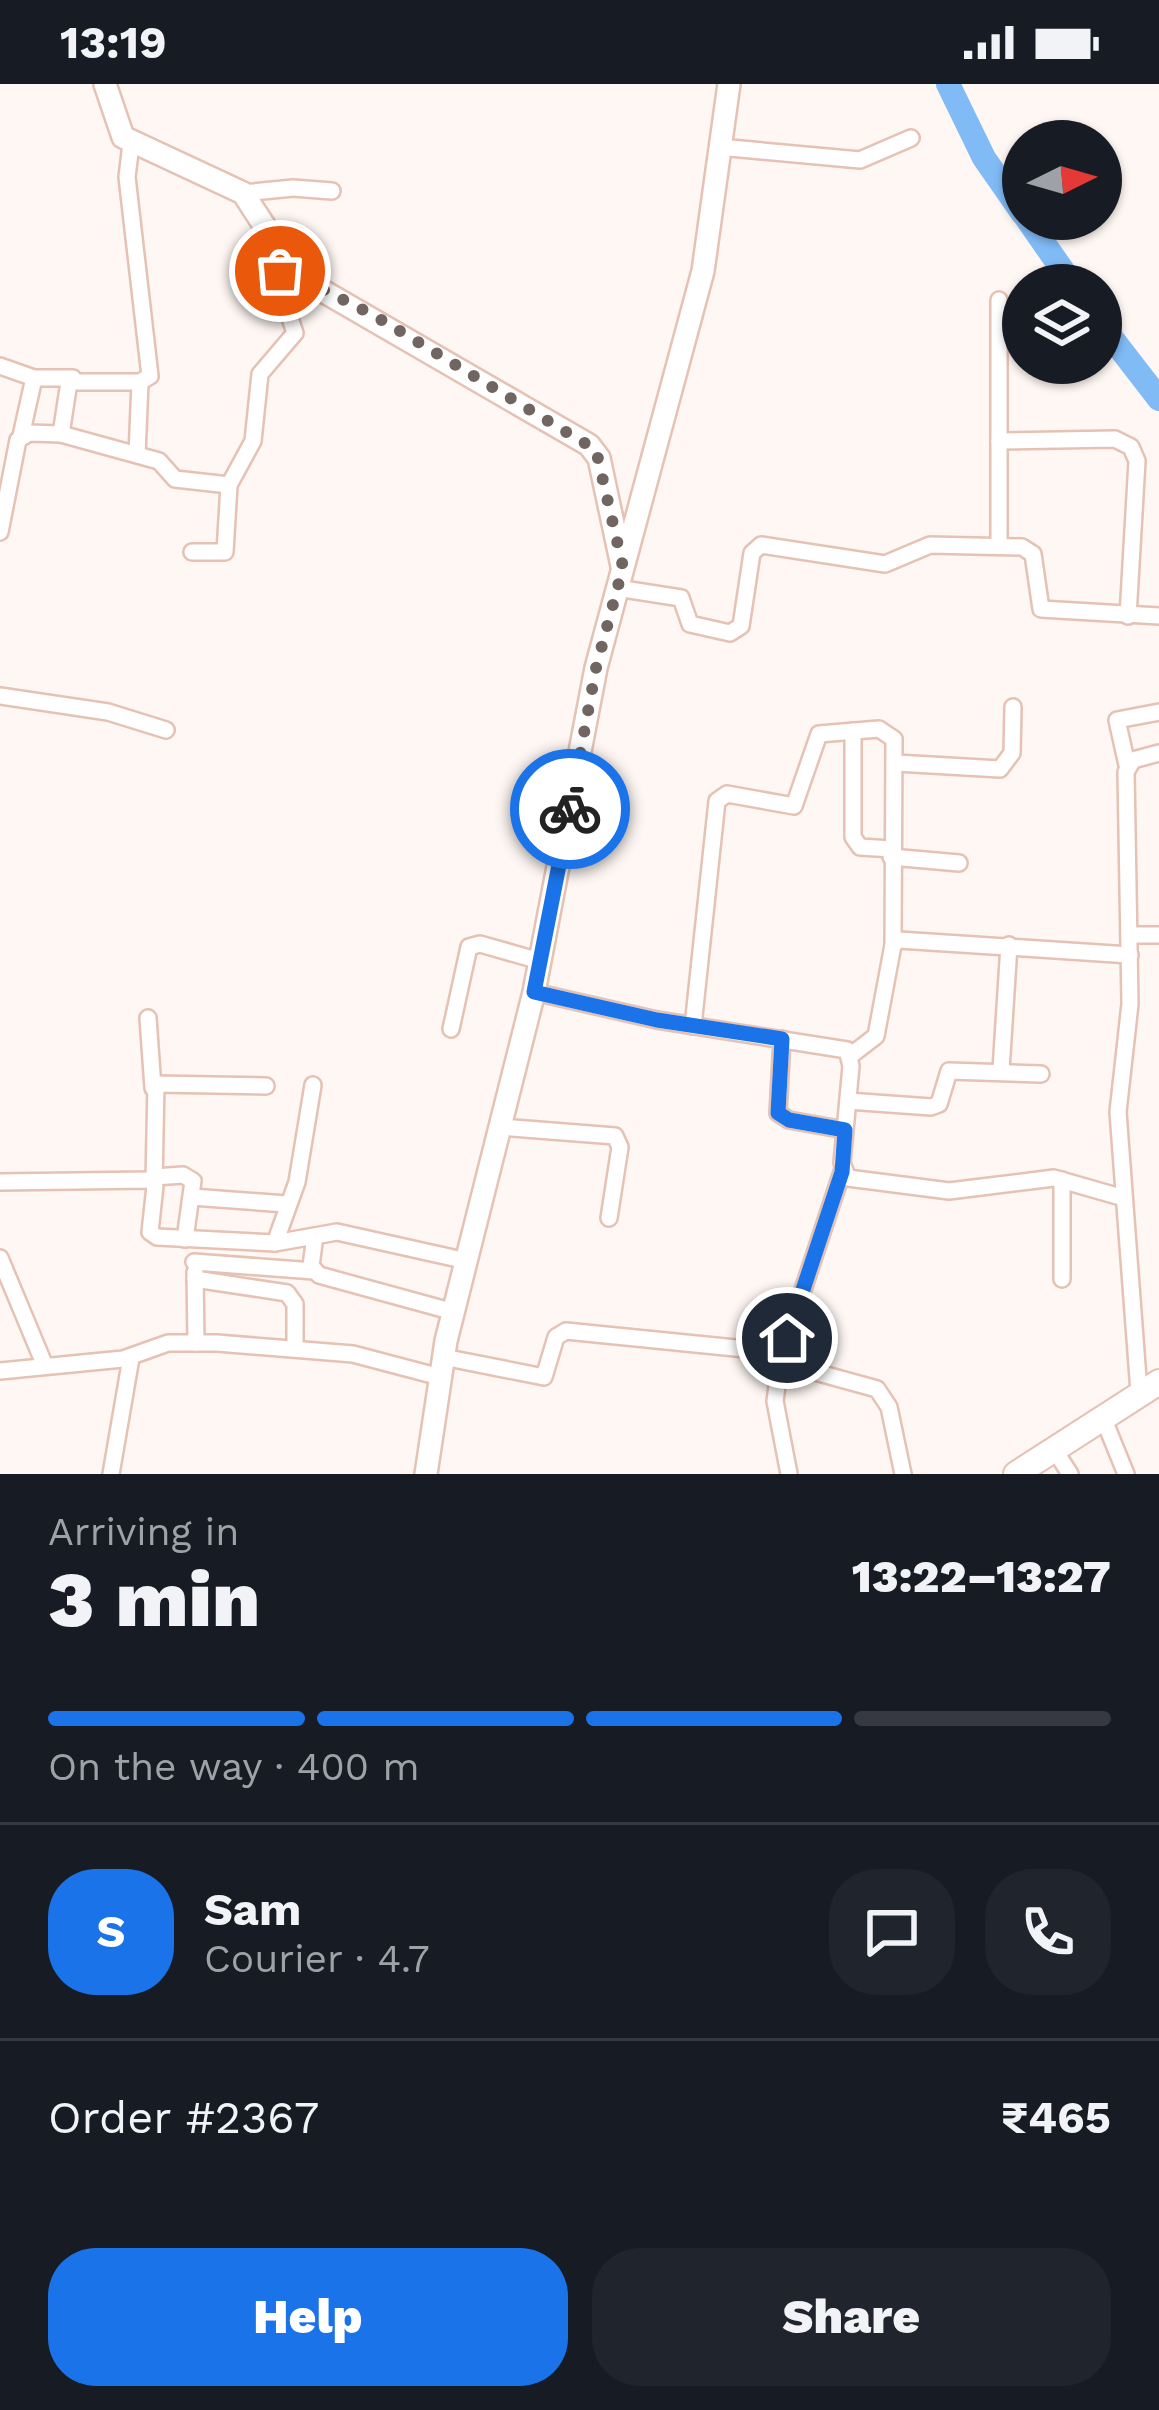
<!DOCTYPE html>
<meta charset="utf-8">
<style>
body{margin:0;font-family:"Work Sans",sans-serif;background:#20242c;color:#f1f3f6;height:100vh;display:flex;flex-direction:column;font-size:45px;white-space:nowrap}
*{box-sizing:border-box;margin:0}
p{font-size:39px;color:#9ea1a6}
.icon{flex:none;width:66px;height:66px;fill:none;stroke:currentColor;stroke-width:2;stroke-linecap:round;stroke-linejoin:round}
.map{position:relative;height:1390px;overflow:hidden}
.panel{display:flex;flex-direction:column;background:#171b24;flex:1}
.panel>*{flex:none}
.needle{width:78px;rotate:85deg}
.controls{position:absolute;left:1002px;top:36px;display:grid;gap:24px}
.controls a{display:grid;place-items:center;width:120px;height:120px;border-radius:50%;background:#171b24;box-shadow:0 3px 9px #0004;font-size:60px}
.pin{position:absolute;display:grid;place-items:center;width:102px;height:102px;color:#fff;margin:-51px;border:6px solid #fff;border-radius:50%;box-shadow:0 3px 12px #0007}
.courier{position:absolute;display:grid;place-items:center;width:120px;height:120px;margin:-60px;border:9px solid #1a73e8;border-radius:50%;background:#fff;color:#222;box-shadow:0 3px 15px #0007}
.overview em{font-style:normal;font-weight:800}
.overview div{display:flex;flex-direction:column-reverse}
.overview{display:flex;align-items:center;justify-content:space-between;height:204px;padding:0 48px}
h1{font-size:78px;font-weight:800;line-height:90px}
.bar{display:grid;grid-template-columns:repeat(4,1fr);gap:18px 12px;align-content:center;height:144px;padding:0 48px}
.bar i{height:15px;border-radius:9px;background:#363941}
.bar .on{background:#1a73e8}
.bar p{grid-column:span 4}
.line{display:flex;align-items:center;gap:30px;padding:0 48px;border-top:3px solid #363941}
.line div{flex:1}
.round{display:grid;place-items:center;flex:none;width:126px;height:126px;border-radius:48px;background:#20242c}
.cta{display:flex;gap:24px;margin-top:auto;padding:24px 48px}
.cta a{flex:1;height:138px;border-radius:48px;background:#1a73e8;color:#fff;font-size:48px;font-weight:800;line-height:138px;text-align:center}
.cta a+a{background:#20242c;color:#f1f3f6}
.status{display:flex;justify-content:space-between;align-items:center;height:84px;padding:0 60px;background:#171b24;direction:ltr}
.status svg{height:33px;fill:currentColor}
.map>svg:first-child{display:block}
.lines{fill:none;stroke-linecap:round;stroke-linejoin:round}
.river{stroke:#81bbf6;stroke-width:24}
.street-casing{stroke:#e5c2b3;stroke-width:20}
.secondary-casing{stroke:#e5c2b3;stroke-width:26}
.primary-casing{stroke:#e5c2b3;stroke-width:28}
.street{stroke:#fff;stroke-width:15}
.secondary{stroke:#fff;stroke-width:21}
.primary{stroke:#fff;stroke-width:24}
.done{stroke:#706561;stroke-width:12;stroke-dasharray:0 21.6}
.route{stroke:#1a73e8;stroke-width:15}
</style>
<div class="status"><b>13:19</b><svg viewBox="0 0 49 12"><path d="M0 12V9h3v3zM5 12V6h3v6zM10 12V3h3v9zM15 12V0h3v12zM26 1h20v11H26zM47 4h2v5h-2z"/></svg></div>
<div class="map">
<svg width="1159" height="1390" viewBox="0 0 1159 1390">
<rect width="100%" height="100%" fill="#fef7f3"/>
<g class="lines">
<g class="river">
<path d="M948,0l36,74 39,56"/>
<path d="M1027,135l46,66"/>
<path d="M1101,240l58,75"/>
</g>
<g class="street-casing">
<g id="street">
<path d="M719,63l141,13 51,-22"/>
<path d="M243,109l50,-5 39,3"/>
<path d="M0,282l34,12"/>
<path d="M61,350l98,27 16,18 54,6 24,-44 7,-67 35,-41 -16,-48 4,-26"/>
<path d="M21,352l13,-58h39"/>
<path d="M999,357l116,-2 16,8 6,14 -9,155"/>
<path d="M137,371l3,-73"/>
<path d="M0,448l18,-92 11,-7 32,1 8,-52h71l10,-6 -23,-199 4,-33"/>
<path d="M999,462v-246"/>
<path d="M192,468h33l4,-67"/>
<path d="M617,504l64,10 9,26 40,9 11,-7 11,-73 9,-8 124,19 45,-19 92,2 11,7 8,55 118,7"/>
<path d="M0,612l108,16 58,18"/>
<path d="M853,647v106l7,10 32,2"/>
<path d="M896,679l104,6 12,-16 1,-46"/>
<path d="M1127,681l-10,-45 42,-8"/>
<path d="M891,773l68,6"/>
<path d="M1130,851h29"/>
<path d="M534,908l123,28 190,30 4,16 -9,97 6,15 101,13 105,-13 70,20"/>
<path d="M148,934l5,70"/>
<path d="M693,942l24,-225 10,-7 67,12 25,-72 60,-5 15,10 -1,206"/>
<path d="M451,945l18,-82 11,-3 60,17"/>
<path d="M782,955l-4,74 11,7 56,10"/>
<path d="M850,972l26,-20 17,-91 6,-5 231,15"/>
<path d="M1001,986l8,-125"/>
<path d="M848,1017l83,6 8,-3 10,-33 92,3"/>
<path d="M500,1043l115,9 5,11 -11,71"/>
<path d="M154,1093l29,-2 10,6 -8,58"/>
<path d="M1062,1096v99"/>
<path d="M0,1098l150,-2 5,6 -5,46 7,5 118,6 62,-11 130,29"/>
<path d="M154,1098l2,-98 110,2"/>
<path d="M192,1113l94,7"/>
<path d="M315,1152l-4,30 8,9 135,37"/>
<path d="M275,1159l22,-61 16,-97"/>
<path d="M0,1174l45,108"/>
<path d="M194,1178l120,9"/>
<path d="M195,1188l1,71"/>
<path d="M195,1195l92,14 8,11v43"/>
<path d="M781,1272l-6,45 14,73"/>
<path d="M443,1273l101,20 12,-40 10,-6 209,21 12,-14 55,-166"/>
<path d="M779,1278l98,27 12,18 14,67"/>
<path d="M0,1287l123,-12 45,-16h49l136,11 87,23"/>
<path d="M1139,1308l-21,-280 12,-108 -4,-232 7,-12 26,-7"/>
<path d="M1102,1331l24,59"/>
<path d="M1054,1365l16,25"/>
<path d="M111,1390l20,-116"/>
</g>
</g>
<g class="secondary-casing">
<g id="secondary">
<path d="M105,0l18,53 120,56 54,83 292,169 10,13 23,108"/>
<path d="M426,1390l20,-133 88,-349 62,-324 107,-397 26,-187"/>
</g>
</g>
<g class="primary-casing">
<path id="primary" d="M1016,1390l143,-92"/>
</g>
<use href="#street" class="street"/>
<use href="#secondary" class="secondary"/>
<use href="#primary" class="primary"/>
</g>
<g class="lines">
<path class="done" d="M280,187l3,-12 14,17 78,40 221,134 27,117 -27,101 -26,141"/>
<path class="route" d="M570,725l-36,183 123,28 125,19 -4,74 11,7 56,10 -3,42 -55,166"/>
</g>
</svg>
<div class="controls">
<a><svg class="needle" viewBox="-14 -14 28 28"><path d="M0-13l5 13h-10z" fill="#e53935"/><path d="M0 13l5-13h-10z" fill="#9ea1a6"/></svg></a>
<a><svg class="icon" aria-label="layers" viewBox="0 0 24 24"><path d="M12 4l9 5-9 5-9-5zM3 14l9 5 9-5"/></svg></a>
</div>
<div class="pin" style="left:280px;top:187px;background:#ea580c"><svg class="icon" aria-label="bag" viewBox="0 0 24 24"><path d="M5 8h14l-1 12H6zM9 8a3 3 0 0 1 6 0"/></svg></div>
<div class="pin" style="left:787px;top:1254px;background:#1f2937"><svg class="icon" aria-label="home" viewBox="0 0 24 24"><path d="M3 11l9-7 9 7M6 9v11h12V9"/></svg></div>
<div class="courier" style="left:570px;top:725px"><svg class="icon" aria-label="bike" viewBox="0 0 24 24"><circle cx="6" cy="16" r="4"/><circle cx="18" cy="16" r="4"/><path d="M6 16l4-8h5l3 8M10 8l3 8H6M13 5h3"/></svg></div>
</div>
<section class="panel">
<div class="overview"><div><h1>3 min</h1><p>Arriving in</p></div><em>13:22–13:27</em></div>
<div class="bar"><i class="on"></i><i class="on"></i><i class="on"></i><i></i><p>On the way · 400 m</p></div>
<div class="line" style="height:216px"><b class="round" style="background:#1a73e8;color:#fff">S</b><div><b>Sam</b><p>Courier · 4.7</p></div><a class="round"><svg class="icon" aria-label="chat" viewBox="0 0 24 24"><path d="M4 5h16v11H9l-5 4z"/></svg></a><a class="round"><svg class="icon" aria-label="phone" viewBox="0 0 24 24"><path d="M5 4h4l2 5-3 2q2 4 5 5l2-3 5 2v4C11 20 4 13 5 4z"/></svg></a></div>
<div class="line" style="height:156px"><div>Order #2367</div><b>₹465</b></div>
<div class="cta"><a>Help</a><a>Share</a></div>
</section>
